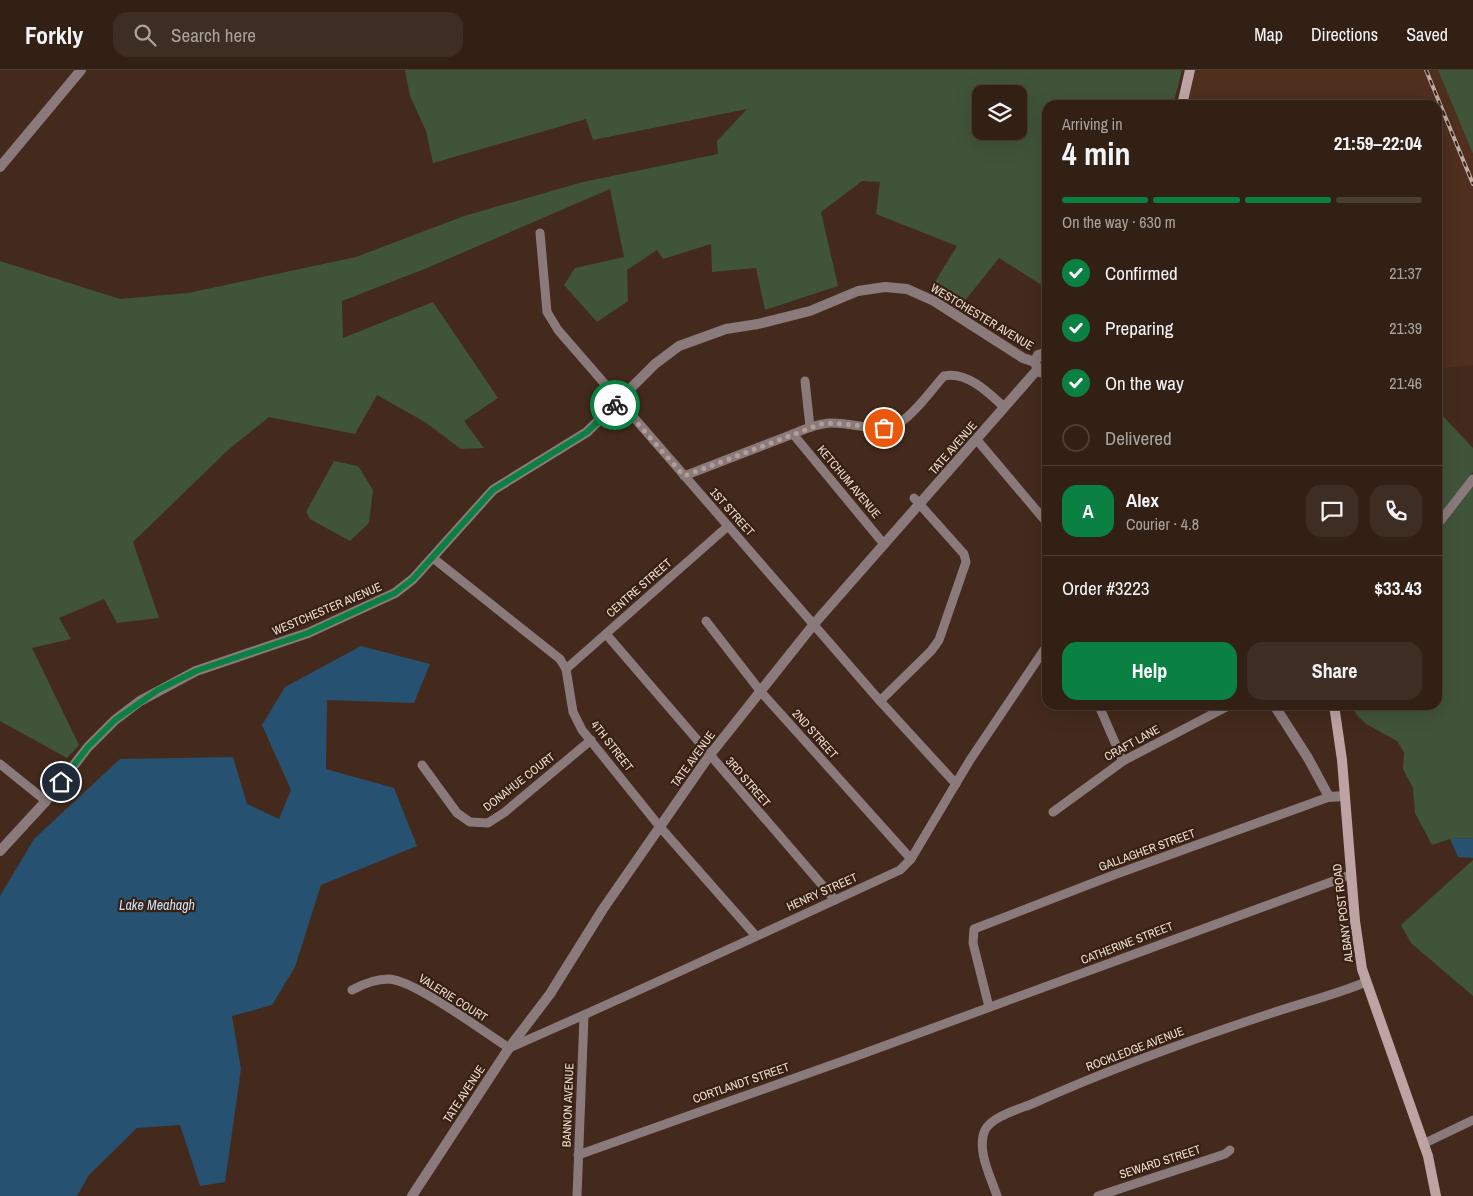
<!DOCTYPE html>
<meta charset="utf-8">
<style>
body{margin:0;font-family:"Archivo Narrow",sans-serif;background:#3d2d22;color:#f1f3f6;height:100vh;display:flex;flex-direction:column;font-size:19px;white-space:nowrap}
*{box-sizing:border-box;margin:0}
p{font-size:16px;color:#a8a3a0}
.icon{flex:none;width:28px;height:28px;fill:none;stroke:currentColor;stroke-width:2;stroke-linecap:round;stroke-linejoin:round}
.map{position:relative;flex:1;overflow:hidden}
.panel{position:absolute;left:1042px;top:30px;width:400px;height:610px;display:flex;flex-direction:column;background:#322015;border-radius:15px;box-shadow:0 5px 20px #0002,0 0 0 1px #4d3e34}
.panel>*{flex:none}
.buttons{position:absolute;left:972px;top:15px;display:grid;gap:10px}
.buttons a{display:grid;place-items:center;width:55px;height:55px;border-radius:10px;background:#322015;box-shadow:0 5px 20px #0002,0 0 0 1px #4d3e34;font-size:25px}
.pin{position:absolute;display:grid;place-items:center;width:42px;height:42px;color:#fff;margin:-21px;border:2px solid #fff;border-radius:50%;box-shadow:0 1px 5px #0007}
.courier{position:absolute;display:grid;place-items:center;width:50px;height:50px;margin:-25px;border:4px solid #0b8043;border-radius:50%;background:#fff;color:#222;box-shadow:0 1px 6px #0007}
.overview em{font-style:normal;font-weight:700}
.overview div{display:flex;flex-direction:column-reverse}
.overview{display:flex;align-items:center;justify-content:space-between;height:85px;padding:0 20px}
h1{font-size:32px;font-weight:700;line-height:38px}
.bar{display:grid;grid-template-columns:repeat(4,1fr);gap:8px 5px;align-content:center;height:60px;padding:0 20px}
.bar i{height:6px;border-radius:4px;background:#4d3e34}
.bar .selected{background:#0b8043}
.bar p{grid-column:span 4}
.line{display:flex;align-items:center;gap:12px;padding:0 20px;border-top:1px solid #4d3e34}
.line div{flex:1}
.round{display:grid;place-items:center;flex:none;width:52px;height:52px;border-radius:15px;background:#3d2d22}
ol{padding:0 20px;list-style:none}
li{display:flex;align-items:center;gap:15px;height:55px}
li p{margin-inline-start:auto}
li .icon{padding:5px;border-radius:50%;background:#0b8043;color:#fff;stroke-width:4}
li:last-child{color:#a8a3a0}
li i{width:28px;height:28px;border:2px solid #4d3e34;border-radius:50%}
.primary-button{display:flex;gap:10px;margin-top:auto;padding:10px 20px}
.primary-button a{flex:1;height:58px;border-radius:15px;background:#0b8043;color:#fff;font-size:20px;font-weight:700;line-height:58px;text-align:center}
.primary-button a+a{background:#3d2d22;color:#f1f3f6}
header{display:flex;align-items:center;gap:30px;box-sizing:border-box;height:70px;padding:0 25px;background:#322015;border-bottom:1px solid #4d3e34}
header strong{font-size:24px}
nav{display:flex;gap:28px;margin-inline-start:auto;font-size:18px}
.search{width:350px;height:45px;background:#3d2d22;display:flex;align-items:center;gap:12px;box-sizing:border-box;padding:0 18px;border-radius:15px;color:#a8a3a0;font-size:19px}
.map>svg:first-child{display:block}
.built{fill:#4f2f1e}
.green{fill:#405439;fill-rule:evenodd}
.water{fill:#275170}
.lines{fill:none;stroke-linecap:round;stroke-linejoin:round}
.minor{stroke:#8a7a7b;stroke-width:9}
.tertiary{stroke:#8a7a7b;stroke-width:10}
.secondary{stroke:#bda3a4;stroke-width:10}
.rail-casing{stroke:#beaba1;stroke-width:4}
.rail{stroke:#382012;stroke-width:2;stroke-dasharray:5.5;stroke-linecap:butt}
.done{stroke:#b29e94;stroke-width:5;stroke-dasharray:0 9}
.route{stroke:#0b8043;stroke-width:6}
.labels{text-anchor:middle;stroke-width:4.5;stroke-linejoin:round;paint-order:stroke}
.street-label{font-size:12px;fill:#eeddd4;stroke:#382012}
.water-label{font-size:14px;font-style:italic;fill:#c9e2f8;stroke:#382012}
</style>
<header>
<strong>Forkly</strong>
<div class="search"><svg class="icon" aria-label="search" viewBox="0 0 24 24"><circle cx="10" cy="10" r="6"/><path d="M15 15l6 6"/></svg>Search here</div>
<nav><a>Map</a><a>Directions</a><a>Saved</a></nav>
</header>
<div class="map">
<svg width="1473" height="1126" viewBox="0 0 1473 1126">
<rect width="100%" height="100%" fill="#432a1c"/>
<path class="built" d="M1195,0h243l35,84v211l-35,4v-264h-250z"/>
<g class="green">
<path d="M405,0h777l-9,35h-125v176l-5,5 -44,-28 -36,45 -30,-18 24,-39 -81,-32 4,-32 -18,-1 -41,31 17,74 -73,24 -9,-42 -44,4 -1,-28 -48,15 -6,-9 -30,20 1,31 -31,21 -33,-37 11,-17 49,-11 -14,-68 -183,79 -85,33 1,37 90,-36 65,96 -34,23 20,27 -23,1 -36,-27 -48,-27 -22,39 -86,-17 -41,33 -95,92 26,76 -42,5 -13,-24 -45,19 12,21 -39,9 47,97 -12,13 -67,-37v-460l120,38 68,-6 168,-36 108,-41 119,-34 135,-28 -1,-13 30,-32 -154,31 -7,-21 -153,44 -7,-32 -16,-35zM981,24h38v37h-38z"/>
<path d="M1438,0h35v84z"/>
<path d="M1438,341l35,37v24l-35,46z"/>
<path d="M334,391l24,5 15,24 -4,33 -19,18 -40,-22 -4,-7z"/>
<path d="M1473,415v353l-23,1 -18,6 -17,-32 -2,-25 -10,-19 1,-17 -7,-11 -31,-17 -10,-10 -3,-9h85v-176z"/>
<path d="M1473,790v136l-62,-53 -10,-18z"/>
</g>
<g class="water">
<path d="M361,576l69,18 -16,39 -87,-3 -1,69 68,19 23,58 -96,39 -26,82 -23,38 -40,11 9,53 -16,113 -25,4 -20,-61 -43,3 -48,47 -12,21h-77v-300l34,-57 86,-80 113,-2 14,47 32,15 12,-29 -29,-65 23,-38z"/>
<path d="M1473,768v20l-15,-1 -8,-18z"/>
</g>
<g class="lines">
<g class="minor">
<path d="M540,163l7,79 11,18 322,371 76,83"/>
<path d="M805,311l5,46"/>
<path d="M793,364c12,-5 23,-10 37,-11 23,-1 50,12 72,-2 16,-11 29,-31 42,-45 23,-5 45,17 60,31"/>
<path d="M977,370l71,84"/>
<path d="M684,406l109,-42 90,109"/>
<path d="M1438,454l35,-45"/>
<path d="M433,488l127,101 6,10 7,43 9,18 78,97 96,109"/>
<path d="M706,551l55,71 150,167"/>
<path d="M606,564l229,266"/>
<path d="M566,599l162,-143"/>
<path d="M880,631l51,-50 8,-11 27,-78 -2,-8 -50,-56"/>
<path d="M1099,636l24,55"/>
<path d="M0,694l46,37"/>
<path d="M422,695l35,48 13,9 18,1 17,-11 86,-72"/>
<path d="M1053,742l70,-51 107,-56"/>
<path d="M352,920c11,-6 24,-11 37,-11 25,1 95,53 120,69 131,-57 261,-118 391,-178l11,-11 59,-99 78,-116"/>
<path d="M989,937l-16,-64 1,-14 137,-53 218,-79"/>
<path d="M1423,1074l50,-24"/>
<path d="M578,1085l276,-98 496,-182"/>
<path d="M577,1126l7,-180"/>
<path d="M997,1126c-6,-19 -21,-46 -12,-66 7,-14 35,-21 49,-27 76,-34 156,-63 235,-89 32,-11 66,-19 97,-32"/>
<path d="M1098,1126l127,-42 5,-4"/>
</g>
<g class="tertiary">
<path d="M0,97l81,-97"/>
<path d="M1048,282l-10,3 -3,7 3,9 10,4"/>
<path d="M1274,635l34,53 21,39 15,-1"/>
<path d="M0,781l46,-50 42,-54 27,-27 25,-19 56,-30 112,-38 87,-40 18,-14 80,-89 94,-58 68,-68 24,-18 47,-17 32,-5 52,-13 48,-20 27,-4 22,2 27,12 89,57 12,4"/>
<path d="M412,1126l97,-148 41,-54 53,-85 106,-153 105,-132 223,-254"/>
</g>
<g class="secondary">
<path d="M1182,35l8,-35"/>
<path d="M1334,635l8,55 13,161 7,48 66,187 8,40"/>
</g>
<g class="rail-casing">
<path id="rail" d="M1426,0l47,114"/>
</g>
<use href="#rail" class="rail"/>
</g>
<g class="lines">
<path class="done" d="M615,335l3,-4 66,75 137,-52 11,-1 52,5"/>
<path class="route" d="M61,712l27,-35 27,-27 43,-30 38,-19 112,-38 87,-40 18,-14 80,-89 94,-58 28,-27"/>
</g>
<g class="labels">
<g class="street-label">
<text transform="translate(982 247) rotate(31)" y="4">WESTCHESTER AVENUE</text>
<text transform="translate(953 378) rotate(-49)" y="4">TATE AVENUE</text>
<text transform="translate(849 412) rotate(50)" y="4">KETCHUM AVENUE</text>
<text transform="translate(732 442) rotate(48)" y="4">1ST STREET</text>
<text transform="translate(639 518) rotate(-41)" y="4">CENTRE STREET</text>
<text transform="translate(327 539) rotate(-23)" y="4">WESTCHESTER AVENUE</text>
<text transform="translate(815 664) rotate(48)" y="4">2ND STREET</text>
<text transform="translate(1132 673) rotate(-29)" y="4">CRAFT LANE</text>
<text transform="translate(612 676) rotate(52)" y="4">4TH STREET</text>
<text transform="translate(693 689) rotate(-54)" y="4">TATE AVENUE</text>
<text transform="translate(519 712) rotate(-38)" y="4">DONAHUE COURT</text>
<text transform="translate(748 712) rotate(49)" y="4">3RD STREET</text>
<text transform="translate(1147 780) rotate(-20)" y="4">GALLAGHER STREET</text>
<text transform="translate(822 822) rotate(-24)" y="4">HENRY STREET</text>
<text transform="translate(1343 843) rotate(-97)" y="4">ALBANY POST ROAD</text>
<text transform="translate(1127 873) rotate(-21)" y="4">CATHERINE STREET</text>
<text transform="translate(453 928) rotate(32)" y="4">VALERIE COURT</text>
<text transform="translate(1135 979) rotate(-21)" y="4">ROCKLEDGE AVENUE</text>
<text transform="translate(741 1013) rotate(-19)" y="4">CORTLANDT STREET</text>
<text transform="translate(464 1024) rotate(-57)" y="4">TATE AVENUE</text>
<text transform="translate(568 1035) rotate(-88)" y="4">BANNON AVENUE</text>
<text transform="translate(1160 1092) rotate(-18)" y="4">SEWARD STREET</text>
</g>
<g class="water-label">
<text x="157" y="840">Lake Meahagh</text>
</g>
</g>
</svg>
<div class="buttons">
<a><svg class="icon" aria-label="layers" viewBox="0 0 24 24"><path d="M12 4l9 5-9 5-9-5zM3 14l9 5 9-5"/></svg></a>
</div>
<div class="pin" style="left:884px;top:358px;background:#ea580c"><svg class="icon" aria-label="bag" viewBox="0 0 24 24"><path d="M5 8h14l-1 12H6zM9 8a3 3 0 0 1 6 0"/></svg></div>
<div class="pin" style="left:61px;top:712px;background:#1f2937"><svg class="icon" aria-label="home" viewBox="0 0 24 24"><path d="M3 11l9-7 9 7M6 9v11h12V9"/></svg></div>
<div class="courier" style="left:615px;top:335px"><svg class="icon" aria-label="bike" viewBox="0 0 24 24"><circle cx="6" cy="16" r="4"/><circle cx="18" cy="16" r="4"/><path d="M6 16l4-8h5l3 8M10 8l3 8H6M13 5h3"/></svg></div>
<section class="panel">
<div class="overview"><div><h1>4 min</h1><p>Arriving in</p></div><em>21:59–22:04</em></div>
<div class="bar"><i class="selected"></i><i class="selected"></i><i class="selected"></i><i></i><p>On the way · 630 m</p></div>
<ol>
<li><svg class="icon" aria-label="check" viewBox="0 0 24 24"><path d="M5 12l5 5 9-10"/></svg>Confirmed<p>21:37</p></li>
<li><svg class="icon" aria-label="check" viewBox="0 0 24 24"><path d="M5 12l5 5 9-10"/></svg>Preparing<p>21:39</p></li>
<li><svg class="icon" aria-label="check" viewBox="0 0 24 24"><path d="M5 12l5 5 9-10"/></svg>On the way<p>21:46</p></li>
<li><i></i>Delivered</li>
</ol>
<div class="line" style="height:90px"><b class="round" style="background:#0b8043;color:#fff">A</b><div><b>Alex</b><p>Courier · 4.8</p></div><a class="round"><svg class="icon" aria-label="chat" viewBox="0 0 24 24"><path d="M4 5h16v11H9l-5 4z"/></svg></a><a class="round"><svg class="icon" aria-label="phone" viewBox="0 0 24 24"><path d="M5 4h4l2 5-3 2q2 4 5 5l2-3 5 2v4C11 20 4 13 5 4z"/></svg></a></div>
<div class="line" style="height:65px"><div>Order #3223</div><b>$33.43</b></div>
<div class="primary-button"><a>Help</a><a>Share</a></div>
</section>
</div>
